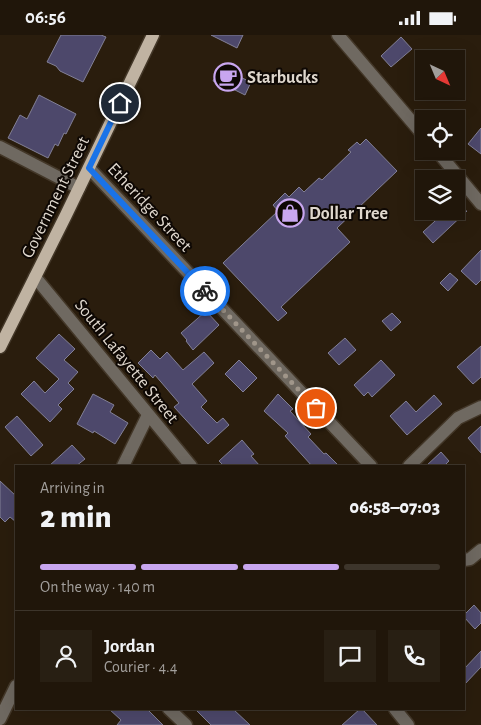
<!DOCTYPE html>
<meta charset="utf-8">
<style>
body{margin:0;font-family:"Alegreya Sans",sans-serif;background:#281f13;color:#f1f3f6;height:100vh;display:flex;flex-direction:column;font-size:19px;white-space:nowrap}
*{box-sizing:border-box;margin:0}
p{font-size:16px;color:#a29f9c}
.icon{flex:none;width:28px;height:28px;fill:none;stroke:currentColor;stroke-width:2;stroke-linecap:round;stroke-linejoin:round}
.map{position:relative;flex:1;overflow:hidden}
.panel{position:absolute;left:15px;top:430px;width:450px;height:245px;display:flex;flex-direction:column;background:#20160a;border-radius:0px;box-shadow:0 5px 20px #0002,0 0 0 1px #3d352b}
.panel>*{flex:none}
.needle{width:32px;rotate:136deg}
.buttons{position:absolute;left:415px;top:15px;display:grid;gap:10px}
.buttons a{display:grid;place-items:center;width:50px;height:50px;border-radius:0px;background:#20160a;box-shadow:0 5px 20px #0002,0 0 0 1px #3d352b;font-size:25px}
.pin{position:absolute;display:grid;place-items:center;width:42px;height:42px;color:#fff;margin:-21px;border:2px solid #fff;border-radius:50%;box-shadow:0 1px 5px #0007}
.courier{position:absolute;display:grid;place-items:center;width:50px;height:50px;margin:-25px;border:4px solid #1a73e8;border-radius:50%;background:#fff;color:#222;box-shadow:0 1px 6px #0007}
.head em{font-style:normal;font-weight:800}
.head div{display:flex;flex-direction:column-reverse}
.head{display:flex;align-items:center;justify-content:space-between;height:85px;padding:0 25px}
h1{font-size:32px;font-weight:800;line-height:38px}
.bar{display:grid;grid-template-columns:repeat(4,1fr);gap:8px 5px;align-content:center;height:60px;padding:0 25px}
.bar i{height:6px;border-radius:4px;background:#3d352b}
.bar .active{background:#c8a6ef}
.bar p{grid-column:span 4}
.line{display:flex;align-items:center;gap:12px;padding:0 25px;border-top:1px solid #3d352b}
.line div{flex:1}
.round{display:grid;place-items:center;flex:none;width:52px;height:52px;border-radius:0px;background:#281f13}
.status{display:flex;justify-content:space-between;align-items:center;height:35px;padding:0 25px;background:#20160a;direction:ltr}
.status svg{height:14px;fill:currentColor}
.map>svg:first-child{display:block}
.building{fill:#4d486b;stroke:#828096}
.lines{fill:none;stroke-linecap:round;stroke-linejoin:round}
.minor-casing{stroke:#433728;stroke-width:15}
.major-casing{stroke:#433728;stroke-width:15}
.minor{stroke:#6f6961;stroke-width:12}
.major{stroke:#c0b3a2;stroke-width:12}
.done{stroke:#a0968a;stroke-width:5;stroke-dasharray:0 9}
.route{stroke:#1a73e8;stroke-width:6}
.labels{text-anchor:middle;stroke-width:4;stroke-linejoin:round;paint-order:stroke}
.poi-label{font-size:18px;font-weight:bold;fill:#dfd7cd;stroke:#0e0804;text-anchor:start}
.street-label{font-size:18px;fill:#dfd7cd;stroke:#0e0804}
</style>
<div class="status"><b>06:56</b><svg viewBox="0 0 49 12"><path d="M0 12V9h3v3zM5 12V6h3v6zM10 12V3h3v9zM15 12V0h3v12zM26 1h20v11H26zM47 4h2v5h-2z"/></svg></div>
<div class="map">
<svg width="481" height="690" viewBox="0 0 481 690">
<rect width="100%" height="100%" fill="#2a1d0d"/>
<g class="building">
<path d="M61,0h40l5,2 -23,45 -23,-11 -4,-5 -9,-4z"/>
<path d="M211,0h32l-6,13z"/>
<path d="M401,2l11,12 -21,18 -10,-11z"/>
<path d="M222,34l29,13 -6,13 -20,-10 -1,1 -11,-5 6,-11 2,1z"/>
<path d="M39,60l37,19 -10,20 -2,-1 -6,13 -3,-2 -7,14 -40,-20 12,-23 7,4z"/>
<path d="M481,93v26l-13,-10z"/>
<path d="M366,104l31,32 -60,57 13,14 -69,65 6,6 -9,8 -55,-58 55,-52 -5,-6 12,-12 4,4 10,-10 5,5 15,-14 3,2 29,-28 -3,-2 9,-8 3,3z"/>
<path d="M446,176h21l-34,32 -10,-11z"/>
<path d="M481,215v30l-5,5 -15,-14z"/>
<path d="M450,238l8,7 -10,11 -8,-8z"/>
<path d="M206,276l13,14 -26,25 -7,-9 1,-1 -6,-7z"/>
<path d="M392,278l9,9 -10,9 -9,-10z"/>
<path d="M59,299l16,15 -11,11 14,12 -10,11 6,6 -16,16 4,4 -12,13 -29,-28 13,-13 11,12 14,-14 -23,-21z"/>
<path d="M345,303l11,12 -17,15 -11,-12z"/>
<path d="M481,311v31l-8,7 -16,-17z"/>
<path d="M151,315l9,9 7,-7 16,18 21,-18 10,11 -22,21 15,17 -6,6 16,16 6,-5 6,7 -21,19 -34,-37 5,-4 -24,-28 -2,3 -15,-15z"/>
<path d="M239,325l18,18 -14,14 -18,-18z"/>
<path d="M381,325l14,15 -23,22 -4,-5 -4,4 -10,-11z"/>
<path d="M93,359l21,11 -4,7 18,11 -13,21 -21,-13 -1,2 -16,-9z"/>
<path d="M278,359l15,15 -3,2 21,23 -3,3 16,17 2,-1 13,13h-27l-27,-30 3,-3 -24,-22z"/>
<path d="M434,360l8,9 -35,31 -17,-19 16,-15 10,11z"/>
<path d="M17,381l26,29 -12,11 -26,-29z"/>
<path d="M481,391v27l-13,-15z"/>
<path d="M242,405l12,14 -3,2 9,10h-36l-5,-5z"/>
<path d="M72,410l13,14 -9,7h-27z"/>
<path d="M441,417l8,9 -5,5h-18z"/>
<path d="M0,446l16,15v26l-6,-5 -5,5 -5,-5z"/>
<path d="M474,570l7,8v10l-6,6 -11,-12v-2z"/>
<path d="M481,616v16l-17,18v-16z"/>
<path d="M109,674h38l16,16h-46l4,-5z"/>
<path d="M195,674h38l17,16h-39z"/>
<path d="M360,674h2l15,16h-35z"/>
</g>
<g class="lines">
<g class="minor-casing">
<g id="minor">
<path d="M338,0l86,101"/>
<path d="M0,112l79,41"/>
<path d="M437,116l44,53"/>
<path d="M89,133l282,298"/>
<path d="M35,242l156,189"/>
<path d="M123,431l25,-51"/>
<path d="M409,431l49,-48 23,-11"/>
<path d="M464,525l6,-1 11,-9"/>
<path d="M169,674l17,16"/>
<path d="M395,674l13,16"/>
<path d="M0,684l16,-33"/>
</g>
</g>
<g class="major-casing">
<path id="major" d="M0,312l66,-132 87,-180"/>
</g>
<use href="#minor" class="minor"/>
<use href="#major" class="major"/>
</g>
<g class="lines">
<path class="done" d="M205,256l111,117"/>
<path class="route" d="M120,68l-31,65 116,123"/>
</g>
<defs>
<g id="cafe-ring" transform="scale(1.4375)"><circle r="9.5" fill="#0e0804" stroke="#c8a6ef" stroke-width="1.5"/><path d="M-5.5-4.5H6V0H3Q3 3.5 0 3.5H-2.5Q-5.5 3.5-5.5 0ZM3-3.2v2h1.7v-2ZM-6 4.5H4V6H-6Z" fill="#c8a6ef"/></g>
<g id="shop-ring" transform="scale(1.4375)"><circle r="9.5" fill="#0e0804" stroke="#c8a6ef" stroke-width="1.5"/><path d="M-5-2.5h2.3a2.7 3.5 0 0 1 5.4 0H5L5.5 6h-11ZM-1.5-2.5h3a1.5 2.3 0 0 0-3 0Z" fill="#c8a6ef"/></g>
</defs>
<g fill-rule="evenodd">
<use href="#cafe-ring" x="228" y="42"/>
<use href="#shop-ring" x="290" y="178"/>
</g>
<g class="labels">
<g class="poi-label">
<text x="247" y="48">Starbucks</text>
<text x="309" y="184">Dollar Tree</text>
</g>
<g class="street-label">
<text transform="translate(55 162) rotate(-64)" y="6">Government Street</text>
<text transform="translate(150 172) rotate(47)" y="6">Etheridge Street</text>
<text transform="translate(127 326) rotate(51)" y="6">South Lafayette Street</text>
</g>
</g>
</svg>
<div class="buttons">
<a><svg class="needle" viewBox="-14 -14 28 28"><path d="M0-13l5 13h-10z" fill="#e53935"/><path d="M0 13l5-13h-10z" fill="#a29f9c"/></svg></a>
<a><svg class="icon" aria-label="locate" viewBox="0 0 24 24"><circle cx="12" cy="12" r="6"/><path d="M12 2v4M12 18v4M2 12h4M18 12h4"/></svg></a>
<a><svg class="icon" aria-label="layers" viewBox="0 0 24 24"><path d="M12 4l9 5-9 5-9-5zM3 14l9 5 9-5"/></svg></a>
</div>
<div class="pin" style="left:316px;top:373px;background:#ea580c"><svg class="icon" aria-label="bag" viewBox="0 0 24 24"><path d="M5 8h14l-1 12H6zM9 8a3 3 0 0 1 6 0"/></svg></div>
<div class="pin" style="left:120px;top:68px;background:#1f2937"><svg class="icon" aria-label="home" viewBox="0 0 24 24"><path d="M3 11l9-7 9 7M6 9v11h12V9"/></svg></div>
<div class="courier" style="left:205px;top:256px"><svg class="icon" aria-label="bike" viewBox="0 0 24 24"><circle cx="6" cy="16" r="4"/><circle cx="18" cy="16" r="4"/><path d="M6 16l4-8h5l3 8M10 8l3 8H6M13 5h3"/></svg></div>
<section class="panel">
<div class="head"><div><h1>2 min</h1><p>Arriving in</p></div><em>06:58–07:03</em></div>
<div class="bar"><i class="active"></i><i class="active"></i><i class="active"></i><i></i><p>On the way · 140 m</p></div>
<div class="line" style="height:90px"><a class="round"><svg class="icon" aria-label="person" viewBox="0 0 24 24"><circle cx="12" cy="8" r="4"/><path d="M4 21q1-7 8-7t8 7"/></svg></a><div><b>Jordan</b><p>Courier · 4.4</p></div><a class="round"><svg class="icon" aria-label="chat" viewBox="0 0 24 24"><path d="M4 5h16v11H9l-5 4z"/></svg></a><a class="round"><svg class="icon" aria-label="phone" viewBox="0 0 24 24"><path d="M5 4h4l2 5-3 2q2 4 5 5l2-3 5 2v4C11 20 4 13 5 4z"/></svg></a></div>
</section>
</div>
